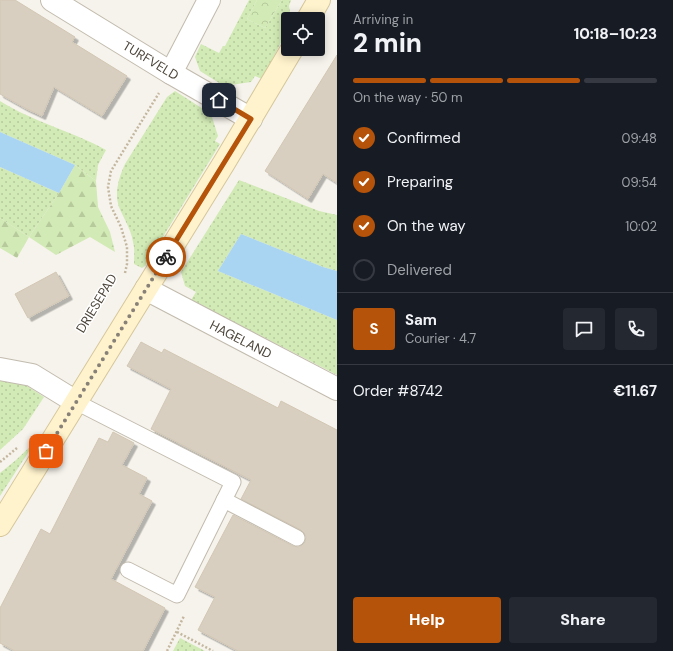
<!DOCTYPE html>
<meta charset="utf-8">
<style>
body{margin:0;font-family:"DM Sans",sans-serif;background:#242831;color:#f1f3f6;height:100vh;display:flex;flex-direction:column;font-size:15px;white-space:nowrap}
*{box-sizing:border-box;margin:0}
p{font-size:13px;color:#9ea1a6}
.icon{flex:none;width:22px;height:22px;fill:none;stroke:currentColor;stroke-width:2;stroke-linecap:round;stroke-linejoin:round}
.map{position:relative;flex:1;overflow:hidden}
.sheet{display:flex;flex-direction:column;background:#171b24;width:336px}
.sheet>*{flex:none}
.controls{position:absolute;left:281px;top:12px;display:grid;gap:8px}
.controls a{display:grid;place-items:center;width:44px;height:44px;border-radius:4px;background:#171b24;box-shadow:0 2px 10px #0003;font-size:20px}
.pin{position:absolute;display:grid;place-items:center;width:34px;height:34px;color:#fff;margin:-17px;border-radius:8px;box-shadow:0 2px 6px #0006}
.courier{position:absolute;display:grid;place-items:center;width:40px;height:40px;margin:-20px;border:3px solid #b45309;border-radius:50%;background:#fff;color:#222;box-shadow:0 1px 5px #0007}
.head em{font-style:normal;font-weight:800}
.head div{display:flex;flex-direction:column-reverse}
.head{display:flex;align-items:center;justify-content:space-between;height:68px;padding:0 16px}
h1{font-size:26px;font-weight:800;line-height:30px}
.bar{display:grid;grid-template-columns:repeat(4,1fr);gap:6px 4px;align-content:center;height:48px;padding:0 16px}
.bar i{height:5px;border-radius:3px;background:#363941}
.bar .selected{background:#b45309}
.bar p{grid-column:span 4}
.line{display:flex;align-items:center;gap:10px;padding:0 16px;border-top:1px solid #363941}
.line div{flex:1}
.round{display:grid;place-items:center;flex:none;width:42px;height:42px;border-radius:4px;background:#242831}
ol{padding:0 16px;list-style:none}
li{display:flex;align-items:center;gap:12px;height:44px}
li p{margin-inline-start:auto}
li .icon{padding:4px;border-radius:50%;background:#b45309;color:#fff;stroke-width:4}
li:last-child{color:#9ea1a6}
li i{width:22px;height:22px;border:2px solid #363941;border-radius:50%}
.cta{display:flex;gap:8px;margin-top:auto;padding:8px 16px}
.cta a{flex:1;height:46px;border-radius:4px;background:#b45309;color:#fff;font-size:16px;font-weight:800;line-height:46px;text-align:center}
.cta a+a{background:#242831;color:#f1f3f6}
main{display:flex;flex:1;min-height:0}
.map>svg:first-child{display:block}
.grass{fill:url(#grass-dots)}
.forest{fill:url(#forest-firs)}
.park{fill:url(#park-crowns)}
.water{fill:#a9d4f2}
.building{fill:#d8cfc1;stroke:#d3c7b4;filter:url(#shadow)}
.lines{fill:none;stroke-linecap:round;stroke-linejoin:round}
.lane-casing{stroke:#c2bbae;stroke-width:17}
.street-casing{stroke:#c2bbae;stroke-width:24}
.secondary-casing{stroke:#d6c79b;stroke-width:24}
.path{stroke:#c4b79f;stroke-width:2.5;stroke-dasharray:2 2;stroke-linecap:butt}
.lane{stroke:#fff;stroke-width:15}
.street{stroke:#fff;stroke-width:22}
.secondary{stroke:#fff3cd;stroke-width:22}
.done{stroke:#878178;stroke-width:4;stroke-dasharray:0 7.2}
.route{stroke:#b45309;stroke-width:5}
.labels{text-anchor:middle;stroke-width:3;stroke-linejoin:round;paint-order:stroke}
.street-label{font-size:13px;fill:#4b4439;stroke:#fff}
</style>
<main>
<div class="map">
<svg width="337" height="651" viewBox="0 0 337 651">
<defs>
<pattern id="grass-dots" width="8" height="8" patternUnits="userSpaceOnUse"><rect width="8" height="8" fill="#d2eab5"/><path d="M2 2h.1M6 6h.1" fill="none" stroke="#b6ca9c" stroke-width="1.8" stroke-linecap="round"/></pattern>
<pattern id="forest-firs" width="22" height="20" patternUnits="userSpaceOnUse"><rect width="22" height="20" fill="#d2eab5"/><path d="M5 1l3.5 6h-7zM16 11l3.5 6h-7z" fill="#b6ca9c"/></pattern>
<pattern id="park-crowns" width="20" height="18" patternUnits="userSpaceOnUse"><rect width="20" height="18" fill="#d2eab5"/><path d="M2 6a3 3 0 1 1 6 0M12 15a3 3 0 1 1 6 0" fill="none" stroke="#b6ca9c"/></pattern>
<filter id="shadow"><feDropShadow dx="3.5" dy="3.5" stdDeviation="0" flood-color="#0004"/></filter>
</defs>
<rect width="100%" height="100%" fill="#f6f3ec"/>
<g class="grass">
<path d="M249,0h8l-10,19 18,9 17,-28h9l-2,6 2,13h-3v10l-26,50 -7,-3 -4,6 -27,4 -24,-15 -5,-14 6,-13 18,9 4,-7h2z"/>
<path d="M175,91l36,23 7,22 -3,5 5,3 -75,122 -3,2 -8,-4c0,-8 1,-15 -1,-22 -2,-13 -9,-23 -14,-35 -5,-14 0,-30 6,-43l42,-67z"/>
<path d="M0,101c33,21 72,30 106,49l-8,15 -2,16 -21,-16 -75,-33z"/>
<path d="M0,167l59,26 -30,44 -29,-19z"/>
<path d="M239,180l80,31 18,4v56l-14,-4 -82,-33 -23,37 119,49v55l-146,-75 5,-8 -11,-6 -4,-14z"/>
<path d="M0,379l24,5 20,13 -21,32 -23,21z"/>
<path d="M35,442l-35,54v-23l16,-13z"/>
<path d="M180,638l25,13h-32z"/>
</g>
<path class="forest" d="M75,165l21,16 2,26 12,25 5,20 -25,-15 -34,18 -27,-18 -12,21 -17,-10v-30l29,19 30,-44z"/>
<path class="park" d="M257,0h25l-17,28 -18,-9z"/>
<g class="water">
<path d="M0,132l75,33 -16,28 -59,-26z"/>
<path d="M241,234l82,33 14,4v49l-119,-49z"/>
</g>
<g class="building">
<path d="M0,0h15l60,37 -3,5 55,34 -25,40 -48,-29 -12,29 -17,-8 -25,-14z"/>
<path d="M337,55v128l-14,-9 -15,25 -43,-28z"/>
<path d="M56,272l13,24 -41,22 -13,-24z"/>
<path d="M141,342l21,11 2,-4 114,59 3,-7 56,29v221h-99l-40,-21 17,-33 -20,-10 38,-72 60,31 5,1 4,-2 3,-3 1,-5 -2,-4 -3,-3 -60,-31 10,-19 -100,-51 20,-40 -44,-23z"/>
<path d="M113,432l21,11 -12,22 25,13 -8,16 13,7 -41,78 54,29 -22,43h-128l-15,-8v-35l41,-79 9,5 49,-96 9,4z"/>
</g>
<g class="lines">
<g class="lane-casing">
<g id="lane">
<path d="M76,402l157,80 -56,113 -49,-25"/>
<path d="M224,500l73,38"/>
</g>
</g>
<g class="street-casing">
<g id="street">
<path d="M52,0l119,73 80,46"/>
<path d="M171,73l38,-73"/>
<path d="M146,289l191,100"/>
<path d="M0,369l32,6 44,27"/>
</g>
</g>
<g class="secondary-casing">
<g id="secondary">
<path d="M308,19l11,-19"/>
<path d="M0,525l224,-362 68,-114"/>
</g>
</g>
<g class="path">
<path d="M125,273l2,-9v-17l-6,-20 -10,-21 -3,-19 3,-16 48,-78"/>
<path d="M0,462l17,-14"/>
<path d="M177,632l36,19"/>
<path d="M167,651l17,-35"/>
</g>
<use href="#lane" class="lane"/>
<use href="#street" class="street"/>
<use href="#secondary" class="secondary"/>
</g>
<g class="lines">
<path class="done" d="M46,451l120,-194"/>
<path class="route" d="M166,257l85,-138 -32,-19"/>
</g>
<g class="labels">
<g class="street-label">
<text transform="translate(151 60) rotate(31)" y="5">TURFVELD</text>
<text transform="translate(96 303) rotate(-59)" y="5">DRIESEPAD</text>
<text transform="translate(241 339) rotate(27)" y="5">HAGELAND</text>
</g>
</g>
</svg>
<div class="controls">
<a><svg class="icon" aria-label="locate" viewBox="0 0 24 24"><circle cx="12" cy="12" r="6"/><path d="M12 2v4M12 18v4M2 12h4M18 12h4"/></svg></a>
</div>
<div class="pin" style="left:46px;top:451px;background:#ea580c"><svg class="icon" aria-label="bag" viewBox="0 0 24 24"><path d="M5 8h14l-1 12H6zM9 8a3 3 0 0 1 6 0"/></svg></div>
<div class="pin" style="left:219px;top:100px;background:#1f2937"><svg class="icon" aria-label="home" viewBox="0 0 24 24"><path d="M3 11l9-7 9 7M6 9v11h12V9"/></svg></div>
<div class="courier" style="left:166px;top:257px"><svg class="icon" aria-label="bike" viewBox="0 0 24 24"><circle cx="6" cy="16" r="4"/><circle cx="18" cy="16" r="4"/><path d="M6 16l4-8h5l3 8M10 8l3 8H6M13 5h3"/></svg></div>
</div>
<section class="sheet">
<div class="head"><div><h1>2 min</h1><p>Arriving in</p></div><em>10:18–10:23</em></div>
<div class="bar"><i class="selected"></i><i class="selected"></i><i class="selected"></i><i></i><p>On the way · 50 m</p></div>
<ol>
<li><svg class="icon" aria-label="check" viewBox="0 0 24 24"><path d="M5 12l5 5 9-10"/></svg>Confirmed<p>09:48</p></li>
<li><svg class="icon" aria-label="check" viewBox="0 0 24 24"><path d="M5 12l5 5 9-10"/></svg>Preparing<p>09:54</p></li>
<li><svg class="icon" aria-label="check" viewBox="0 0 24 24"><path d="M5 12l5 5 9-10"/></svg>On the way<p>10:02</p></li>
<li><i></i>Delivered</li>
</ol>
<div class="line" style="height:72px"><b class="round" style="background:#b45309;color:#fff">S</b><div><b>Sam</b><p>Courier · 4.7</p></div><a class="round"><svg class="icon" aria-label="chat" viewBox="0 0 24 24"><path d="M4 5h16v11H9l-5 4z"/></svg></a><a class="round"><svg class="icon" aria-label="phone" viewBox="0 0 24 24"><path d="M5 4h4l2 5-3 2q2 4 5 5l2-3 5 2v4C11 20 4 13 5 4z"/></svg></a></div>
<div class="line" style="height:52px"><div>Order #8742</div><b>€11.67</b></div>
<div class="cta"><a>Help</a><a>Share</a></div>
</section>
</main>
